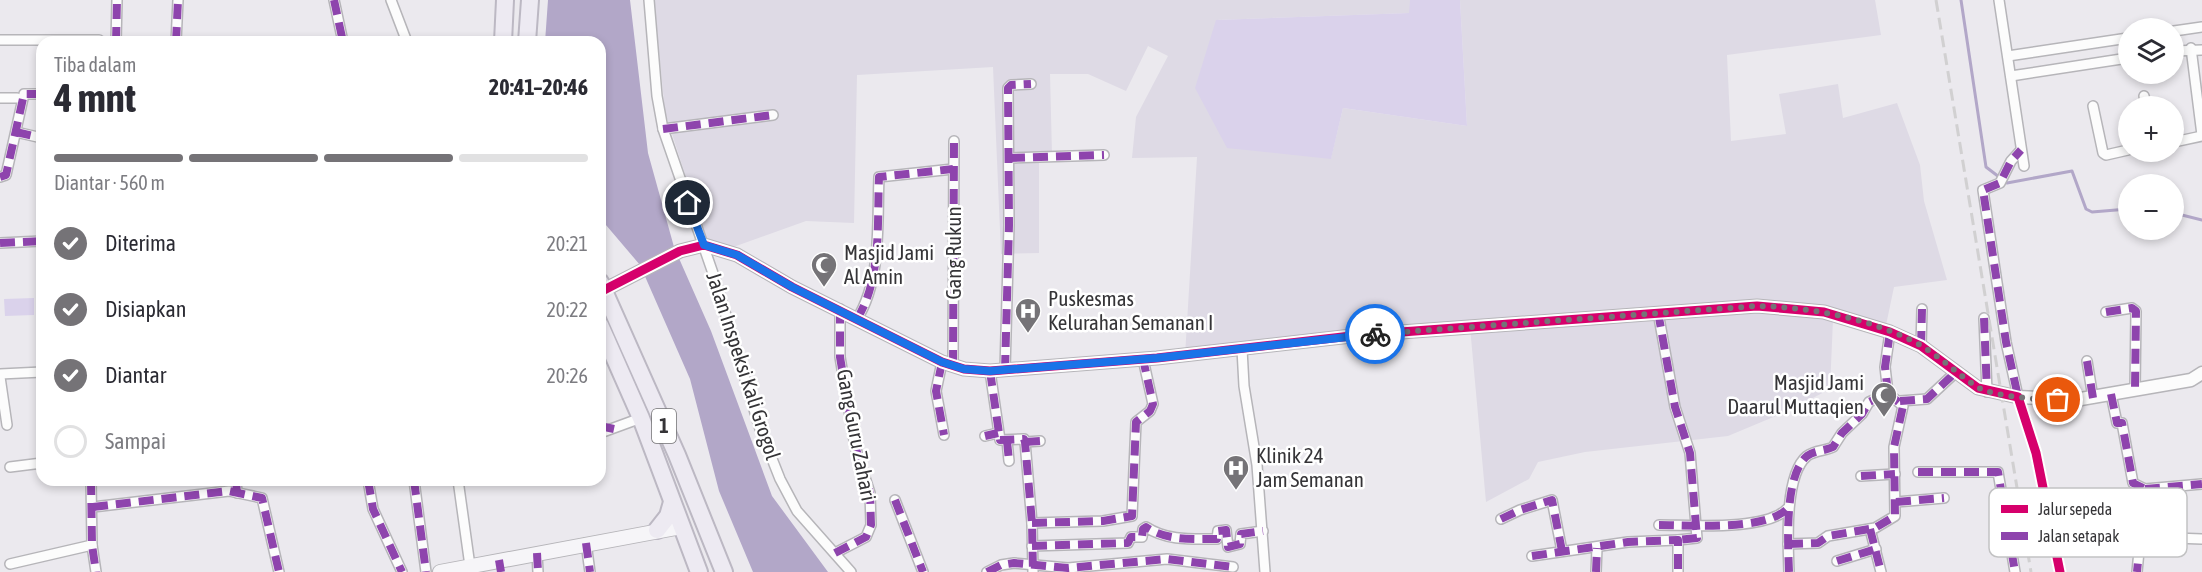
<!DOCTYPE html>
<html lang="id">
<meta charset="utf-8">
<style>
body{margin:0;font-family:"Asap Condensed",sans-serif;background:#f7f7f7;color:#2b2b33;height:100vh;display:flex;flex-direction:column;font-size:22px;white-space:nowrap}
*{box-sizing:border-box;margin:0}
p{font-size:20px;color:#7c7c81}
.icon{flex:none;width:33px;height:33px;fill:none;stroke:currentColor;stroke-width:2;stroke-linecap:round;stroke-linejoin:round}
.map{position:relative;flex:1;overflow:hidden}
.panel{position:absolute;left:36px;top:36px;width:570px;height:450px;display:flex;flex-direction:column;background:#fff;border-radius:18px;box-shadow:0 3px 9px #0003}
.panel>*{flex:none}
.tools{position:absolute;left:2118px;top:18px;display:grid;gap:12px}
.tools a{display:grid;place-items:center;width:66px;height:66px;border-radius:50%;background:#fff;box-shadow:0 3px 9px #0003;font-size:30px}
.pin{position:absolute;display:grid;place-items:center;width:51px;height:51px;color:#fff;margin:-26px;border:3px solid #fff;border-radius:50%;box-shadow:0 2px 6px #0007}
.courier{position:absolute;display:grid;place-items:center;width:60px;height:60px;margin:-30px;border:4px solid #1a73e8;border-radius:50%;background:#fff;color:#222;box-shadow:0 2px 8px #0007}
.headline em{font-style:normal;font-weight:700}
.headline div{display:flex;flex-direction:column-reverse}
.headline{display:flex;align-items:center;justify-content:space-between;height:102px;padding:0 18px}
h1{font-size:39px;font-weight:700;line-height:45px}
.bar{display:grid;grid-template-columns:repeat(4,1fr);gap:9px 6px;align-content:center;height:72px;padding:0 18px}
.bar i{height:8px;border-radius:4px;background:#e1e1e2}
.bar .on{background:#757377}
.bar p{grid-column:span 4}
ol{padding:0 18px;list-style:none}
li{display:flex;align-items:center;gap:18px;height:66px}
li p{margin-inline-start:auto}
li .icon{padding:6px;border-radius:50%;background:#757377;color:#fff;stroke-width:4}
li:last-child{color:#7c7c81}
li i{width:33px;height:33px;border:3px solid #e1e1e2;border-radius:50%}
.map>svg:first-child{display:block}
.built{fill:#dedae5}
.green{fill:#dad2eb}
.water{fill:#b2a7c8}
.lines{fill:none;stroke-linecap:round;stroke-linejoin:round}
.stream{stroke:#b2a7c8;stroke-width:3}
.minor-casing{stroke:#b6b5b9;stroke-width:12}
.tertiary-casing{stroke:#b6b5b9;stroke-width:15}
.secondary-casing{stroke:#b6b5b9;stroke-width:16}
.trunk-casing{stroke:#bcb8c3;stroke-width:20}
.minor{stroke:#fcfcfc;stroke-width:9}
.tertiary{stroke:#fcfcfc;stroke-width:12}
.secondary{stroke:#f6f5f8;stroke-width:14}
.trunk{stroke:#edeaf2;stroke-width:16}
.rail{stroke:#d1d0d1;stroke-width:3;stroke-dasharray:12 6;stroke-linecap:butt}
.quiet{stroke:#8e44ad;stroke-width:8;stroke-dasharray:15 8;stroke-linecap:butt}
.cycleway-casing{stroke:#fff;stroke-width:13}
.cycleway{stroke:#d6006c;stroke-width:9}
.done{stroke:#757377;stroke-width:6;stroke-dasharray:0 10.8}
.route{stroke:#1a73e8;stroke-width:8}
.labels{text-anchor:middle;stroke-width:5;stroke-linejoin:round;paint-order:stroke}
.shield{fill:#fff;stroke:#727173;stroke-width:1.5}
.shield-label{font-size:20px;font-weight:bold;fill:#353437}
.poi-label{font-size:21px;fill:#353437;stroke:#fff;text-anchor:start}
.street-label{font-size:21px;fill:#353437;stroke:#fff}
.key{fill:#fff;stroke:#c2c2c3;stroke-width:1.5}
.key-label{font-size:16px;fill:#353437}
</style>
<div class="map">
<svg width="2202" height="572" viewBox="0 0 2202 572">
<rect width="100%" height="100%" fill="#ebe9ee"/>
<path class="built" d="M654,0h756v13l-194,7 115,138 12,-50 124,18 -7,-126h415l6,35 -154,20 4,86 55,-7 -7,-40 59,-10 5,34 54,-15 23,62 4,36 23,79 -53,7 -9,43 -52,-11 -3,70 -42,22 -60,25 -143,16 -47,10 -9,17 -43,23 -16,-175 -285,29 12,-199 -65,1 4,-41 32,-61 -20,-10 -22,45 -38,-17h-38l2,81 -13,2v96l-38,1 -8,-187 -136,8 -3,148 -48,-2 -95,34 -46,-143z"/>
<g class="green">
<path d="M1410,0h50l7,126 -124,-18 -12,51 -104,-11 -32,-60 21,-68 193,-7z"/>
<path d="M34,298v17l-29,1 -1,-17z"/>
</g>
<path class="water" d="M548,0h82l18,153 26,94 37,84 61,165 56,76h-75l-34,-81 -29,-112 -50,-114 -40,-47v-176h-55z"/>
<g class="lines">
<g class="stream">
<path d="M1961,0l25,167 21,16 65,-12 14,38 6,3 36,-3"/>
<path d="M2174,213l28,7"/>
</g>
<g class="minor-casing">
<g id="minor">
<path d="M334,0l9,42"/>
<path d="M391,0l16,42"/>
<path d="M649,0l8,96 6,33 53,153 43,144 21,53 17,32 54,61"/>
<path d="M1999,0l25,166"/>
<path d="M2174,31l28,-4"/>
<path d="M0,40h99"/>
<path d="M116,42l1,-42"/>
<path d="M176,42l2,-42"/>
<path d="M2191,48l11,87"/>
<path d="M2174,51l28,-1"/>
<path d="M2008,56l120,-18"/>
<path d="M2011,76l117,-18"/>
<path d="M2144,96l2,10"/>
<path d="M0,98h17"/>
<path d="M2093,106l10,47 3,2 22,-5"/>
<path d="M663,129l110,-14"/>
<path d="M16,132l26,6"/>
<path d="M2174,142l28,-6"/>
<path d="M1010,158l94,-3"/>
<path d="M0,177l6,-2 18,-81h18"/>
<path d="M0,243l42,-2"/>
<path d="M1658,312l17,95 15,46 7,85 -19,2"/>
<path d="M2106,312l26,-4 4,3 -1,79"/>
<path d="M1984,318l3,74"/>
<path d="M857,319c25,-40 20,-97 22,-142l74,-8"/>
<path d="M1921,346l1,-37"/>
<path d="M1242,349l2,37 13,79 8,107"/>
<path d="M2087,361l6,37"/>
<path d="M942,362l-6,29 8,44"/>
<path d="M953,365l1,-224"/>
<path d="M1005,370l4,-145 -1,-137 3,-3 20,-1"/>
<path d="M990,371l10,69 24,-1 1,3 7,81 1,49"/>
<path d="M0,374l42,-2"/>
<path d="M0,377l7,48"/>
<path d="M2017,392l-11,-50 -23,-152 17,-7 11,-22 10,-11"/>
<path d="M1888,393l-3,-26 5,-35"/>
<path d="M2111,394l6,29h5l11,60 12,6 -8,83"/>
<path d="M2018,397l18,56 24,119"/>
<path d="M1900,401l27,-2 30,-28"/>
<path d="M600,433l41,-15"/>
<path d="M985,436l13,-3"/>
<path d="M1007,441l2,20"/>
<path d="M1025,442l15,-1"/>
<path d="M10,467l32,-4"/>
<path d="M1918,472h80l17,100"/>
<path d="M1861,476l34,-2"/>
<path d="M91,480l1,65 4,27"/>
<path d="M236,480l1,13"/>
<path d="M368,480l5,29 29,63"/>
<path d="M414,480l12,92"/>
<path d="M458,480l12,86"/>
<path d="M2145,489l57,-5"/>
<path d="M895,500l28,72"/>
<path d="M1896,502l48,-4"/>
<path d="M93,507l136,-16 33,7 17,74"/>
<path d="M1501,519l19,-9 32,-10 10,51"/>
<path d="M1032,523l71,-2 29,-5 4,-94 14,-11 3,-7 -10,-45"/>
<path d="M1659,525c32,0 106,6 128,-16"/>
<path d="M1870,529l11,43"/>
<path d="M2175,538l27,1"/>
<path d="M586,543l4,29"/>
<path d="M1788,544l30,-1 10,-7 47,-8 20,-12 -1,-69 9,-41 -15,-13"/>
<path d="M1032,546l96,-3 3,-6h11l1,-8 3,-2c21,14 46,12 71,12l1,-8 8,-1 2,17 12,-3 1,-10 22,-3"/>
<path d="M537,553l1,19"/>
<path d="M835,553l31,-16 5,-12 -1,-32 -15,-47 -15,-89v-48"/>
<path d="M1532,556l96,-14 50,-2v32"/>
<path d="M1837,561l39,-12"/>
<path d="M10,564l82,-19"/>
<path d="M987,572l14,-7 13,-2 54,5 99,-9 66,8"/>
<path d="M1596,572l1,-24"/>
<path d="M1789,572c-1,-28 -5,-97 18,-116 8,-6 18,-5 26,-9l9,-14 20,-19 7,-12 19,-9"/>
</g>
</g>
<g class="tertiary-casing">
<path id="tertiary" d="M604,290l76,-39 24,-6 33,10 55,32 150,75 22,7 26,2 167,-13 203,-23 397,-29 67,6 66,20 31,14 57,42 40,9 57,3 116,-20 11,-7"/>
</g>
<g class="secondary-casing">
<path id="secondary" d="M440,572l241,-45"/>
</g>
<g class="trunk-casing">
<g id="trunk">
<path d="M503,42l2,-42"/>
<path d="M527,42l3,-42"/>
<path d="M600,282l77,173 47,117"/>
<path d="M600,325l41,93 58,154"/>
<path d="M657,530l11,-14 4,-14"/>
</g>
</g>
<use href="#minor" class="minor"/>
<use href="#tertiary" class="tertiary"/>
<use href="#secondary" class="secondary"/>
<use href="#trunk" class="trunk"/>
<path class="rail" d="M1936,0l95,572"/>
<g class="quiet">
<path d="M334,0l9,42"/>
<path d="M116,42l1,-42"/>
<path d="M176,42l2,-42"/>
<path d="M663,129l110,-14"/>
<path d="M16,132l26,6"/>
<path d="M1010,158l94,-3"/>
<path d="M0,177l6,-2 18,-81h18"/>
<path d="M0,243l42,-2"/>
<path d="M1658,312l17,95 15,46 7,85 -19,2"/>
<path d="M2106,312l26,-4 4,3 -1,79"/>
<path d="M1984,318l3,74"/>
<path d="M857,319c25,-40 20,-97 22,-142l74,-8"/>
<path d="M1921,346l1,-37"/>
<path d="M2087,361l6,37"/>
<path d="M942,362l-6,29 8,44"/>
<path d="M953,365l1,-224"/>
<path d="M1005,370l4,-145 -1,-137 3,-3 20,-1"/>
<path d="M990,371l10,69 24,-1 1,3 7,81 1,49"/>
<path d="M2017,392l-11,-50 -23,-152 17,-7 11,-22 10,-11"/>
<path d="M1888,393l-3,-26 5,-35"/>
<path d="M2111,394l6,29h5l11,60 12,6 -8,83"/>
<path d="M1900,401l27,-2 30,-28"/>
<path d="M600,426l14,3"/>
<path d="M985,436l13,-3"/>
<path d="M1007,441l2,20"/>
<path d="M1025,442l15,-1"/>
<path d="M1918,472h80l17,100"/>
<path d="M1861,476l34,-2"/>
<path d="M91,480l1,65 4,27"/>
<path d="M236,480l1,13"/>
<path d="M368,480l5,29 29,63"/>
<path d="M414,480l12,92"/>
<path d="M2145,489l57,-5"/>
<path d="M895,500l28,72"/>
<path d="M1896,502l48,-4"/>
<path d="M93,507l136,-16 33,7 17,74"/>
<path d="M1501,519l19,-9 32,-10 10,51"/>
<path d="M1032,523l71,-2 29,-5 4,-94 14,-11 3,-7 -10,-45"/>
<path d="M1659,525c32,0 106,6 128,-16"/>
<path d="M1870,529l11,43"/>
<path d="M586,543l4,29"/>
<path d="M1788,544l30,-1 10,-7 47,-8 20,-12 -1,-69 9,-41 -15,-13"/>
<path d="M1032,546l96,-3 3,-6h11l1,-8 3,-2c21,14 46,12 71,12l1,-8 8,-1 2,17 12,-3 1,-10 22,-3"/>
<path d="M537,553l1,19"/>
<path d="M835,553l31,-16 5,-12 -1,-32 -15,-47 -15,-89v-48"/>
<path d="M1532,556l96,-14 50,-2v32"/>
<path d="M499,560l2,12"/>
<path d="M1837,561l39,-12"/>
<path d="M987,572l14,-7 13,-2 54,5 99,-9 66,8"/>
<path d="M1596,572l1,-24"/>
<path d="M1789,572c-1,-28 -5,-97 18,-116 8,-6 18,-5 26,-9l9,-14 20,-19 7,-12 19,-9"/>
</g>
<g class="cycleway-casing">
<path id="cycleway" d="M604,290l76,-39 24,-6 33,10 55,32 150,75 22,7 26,2 167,-13 203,-23 397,-29 67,6 66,20 31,14 57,42 40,9 18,56 24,119"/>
</g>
<use href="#cycleway" class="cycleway"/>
</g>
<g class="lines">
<path class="done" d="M1375,334l382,-28c55,1 117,13 165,40 19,12 36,28 55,41 14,9 64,13 81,13"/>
<path class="route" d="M688,203l16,42 33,10 55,32 150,75 22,7 26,2 167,-13 218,-24"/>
</g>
<defs>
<g id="mosque-pin" transform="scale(1.35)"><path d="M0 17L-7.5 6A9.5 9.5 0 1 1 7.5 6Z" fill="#757377" stroke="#fff"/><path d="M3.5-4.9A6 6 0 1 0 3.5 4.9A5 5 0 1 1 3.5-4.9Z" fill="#fff"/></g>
<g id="hospital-pin" transform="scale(1.35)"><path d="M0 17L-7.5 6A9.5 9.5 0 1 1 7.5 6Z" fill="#757377" stroke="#fff"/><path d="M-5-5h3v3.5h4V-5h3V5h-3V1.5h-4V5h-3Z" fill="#fff"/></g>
</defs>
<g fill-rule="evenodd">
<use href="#mosque-pin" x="824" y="265"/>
<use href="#hospital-pin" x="1028" y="311"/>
<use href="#mosque-pin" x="1884" y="395"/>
<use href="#hospital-pin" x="1236" y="468"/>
</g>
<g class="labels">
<rect class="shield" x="652" y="409" width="24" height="34" rx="4.5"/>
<g class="shield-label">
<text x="664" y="433">1</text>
</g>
<g class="poi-label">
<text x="844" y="260">Masjid Jami<tspan x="844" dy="24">Al Amin</tspan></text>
<text x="1048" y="306">Puskesmas<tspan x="1048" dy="24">Kelurahan Semanan I</tspan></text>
<text x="1864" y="390" text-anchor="end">Masjid Jami<tspan x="1864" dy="24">Daarul Muttaqien</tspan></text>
<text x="1256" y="463">Klinik 24<tspan x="1256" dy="24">Jam Semanan</tspan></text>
</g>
<g class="street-label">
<text transform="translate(954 253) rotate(-90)" y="7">Gang Rukun</text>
<text transform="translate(743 366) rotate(72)" y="7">Jalan Inspeksi Kali Grogol</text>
<text transform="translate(856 435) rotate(79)" y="7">Gang Guru Zahari</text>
</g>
</g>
<rect x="1989" y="488" width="198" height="69" rx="9" class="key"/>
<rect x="2001" y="505" width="27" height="8" fill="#d6006c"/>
<rect x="2001" y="532" width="27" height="8" fill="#8e44ad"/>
<g class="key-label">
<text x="2038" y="515">Jalur sepeda</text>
<text x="2038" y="542">Jalan setapak</text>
</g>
</svg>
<div class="tools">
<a><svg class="icon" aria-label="layers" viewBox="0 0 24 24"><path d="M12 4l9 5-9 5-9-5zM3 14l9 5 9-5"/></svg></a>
<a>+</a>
<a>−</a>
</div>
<div class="pin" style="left:2058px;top:400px;background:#ea580c"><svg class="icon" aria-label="bag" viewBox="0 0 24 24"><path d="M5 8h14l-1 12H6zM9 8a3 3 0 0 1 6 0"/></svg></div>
<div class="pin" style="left:688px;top:203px;background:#1f2937"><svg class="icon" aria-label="home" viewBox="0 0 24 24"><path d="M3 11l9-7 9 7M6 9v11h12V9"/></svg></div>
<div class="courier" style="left:1375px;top:334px"><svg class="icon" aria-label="bike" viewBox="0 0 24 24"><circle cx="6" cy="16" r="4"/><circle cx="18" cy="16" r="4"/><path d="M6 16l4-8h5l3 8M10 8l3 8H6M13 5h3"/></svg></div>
<section class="panel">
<div class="headline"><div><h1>4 mnt</h1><p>Tiba dalam</p></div><em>20:41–20:46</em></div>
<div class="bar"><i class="on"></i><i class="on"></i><i class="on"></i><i></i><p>Diantar · 560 m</p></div>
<ol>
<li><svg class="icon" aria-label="check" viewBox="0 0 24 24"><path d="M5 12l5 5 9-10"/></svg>Diterima<p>20:21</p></li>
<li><svg class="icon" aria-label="check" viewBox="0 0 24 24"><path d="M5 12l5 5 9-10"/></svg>Disiapkan<p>20:22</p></li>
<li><svg class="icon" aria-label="check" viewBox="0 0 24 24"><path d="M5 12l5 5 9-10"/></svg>Diantar<p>20:26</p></li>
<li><i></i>Sampai</li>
</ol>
</section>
</div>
